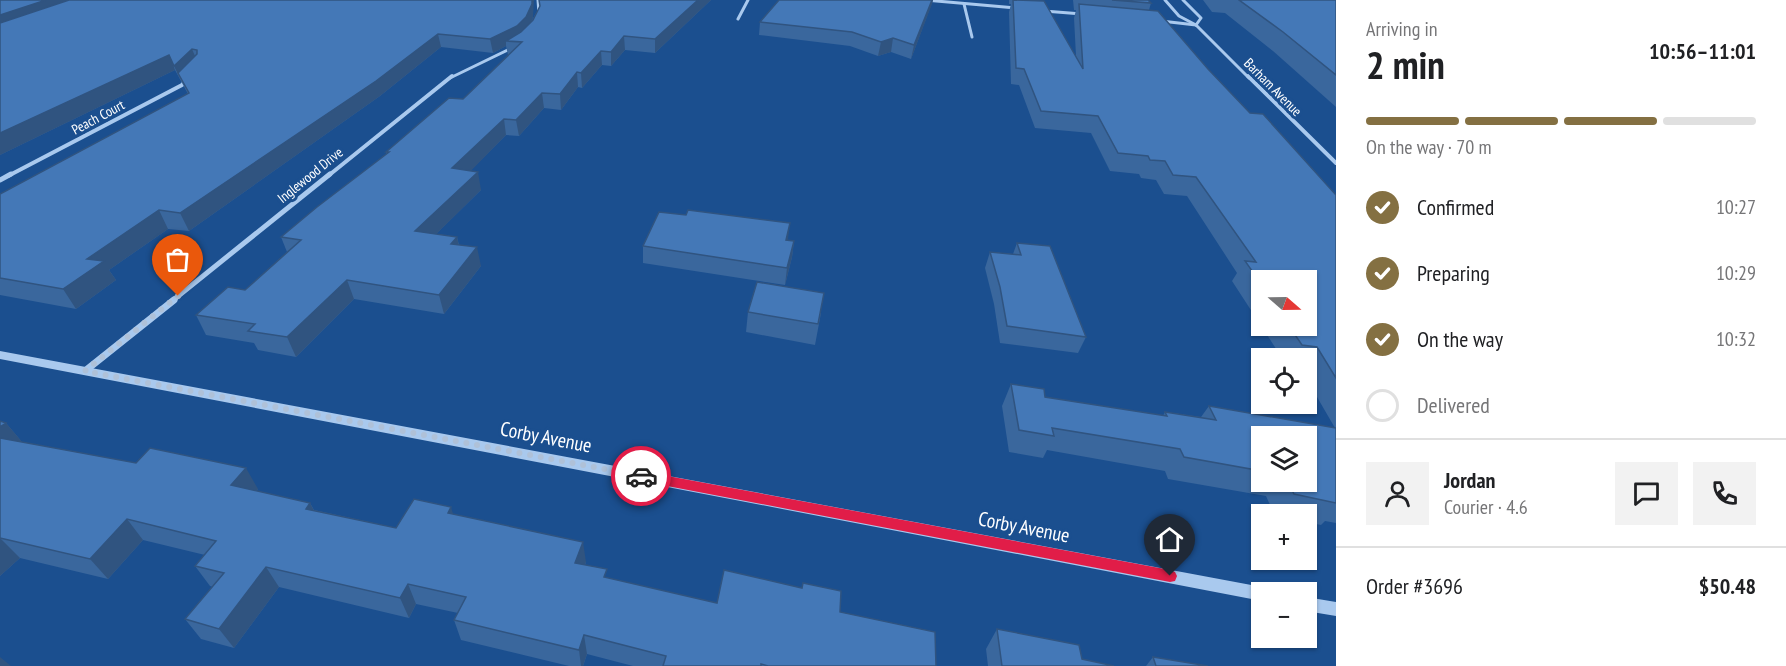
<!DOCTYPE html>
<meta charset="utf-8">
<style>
body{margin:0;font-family:"PT Sans Narrow",sans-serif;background:#f2f2f2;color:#202124;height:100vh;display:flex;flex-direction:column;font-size:22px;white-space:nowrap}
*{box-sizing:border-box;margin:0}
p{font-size:20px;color:#757577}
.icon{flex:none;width:33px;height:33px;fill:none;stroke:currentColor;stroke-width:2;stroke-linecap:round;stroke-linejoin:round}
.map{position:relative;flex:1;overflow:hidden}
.panel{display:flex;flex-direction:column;background:#fff;width:450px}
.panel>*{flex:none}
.needle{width:39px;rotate:110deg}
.tools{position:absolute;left:1251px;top:270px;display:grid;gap:12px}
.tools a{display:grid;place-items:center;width:66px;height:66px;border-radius:0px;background:#fff;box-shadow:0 2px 4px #0004;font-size:30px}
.pin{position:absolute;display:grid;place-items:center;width:51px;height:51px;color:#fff;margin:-62px -26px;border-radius:50% 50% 50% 0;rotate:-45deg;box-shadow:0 0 6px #0007}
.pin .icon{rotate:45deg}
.courier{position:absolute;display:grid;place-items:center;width:60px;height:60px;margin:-30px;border:4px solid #e11d48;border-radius:50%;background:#fff;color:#222;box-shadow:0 2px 8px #0007}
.summary em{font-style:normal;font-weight:800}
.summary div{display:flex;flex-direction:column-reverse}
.summary{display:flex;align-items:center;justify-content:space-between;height:102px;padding:0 30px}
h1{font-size:39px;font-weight:800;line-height:45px}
.bar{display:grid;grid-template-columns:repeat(4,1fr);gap:9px 6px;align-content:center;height:72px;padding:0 30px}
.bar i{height:8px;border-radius:4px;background:#e0e0e0}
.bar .on{background:#847042}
.bar p{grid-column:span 4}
.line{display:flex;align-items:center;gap:15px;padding:0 30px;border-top:2px solid #e0e0e0}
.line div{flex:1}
.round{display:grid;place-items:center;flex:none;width:63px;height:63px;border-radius:0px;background:#f2f2f2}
ol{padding:0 30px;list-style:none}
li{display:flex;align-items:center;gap:18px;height:66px}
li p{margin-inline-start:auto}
li .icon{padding:6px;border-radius:50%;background:#847042;color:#fff;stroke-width:4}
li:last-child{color:#757577}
li i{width:33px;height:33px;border:3px solid #e0e0e0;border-radius:50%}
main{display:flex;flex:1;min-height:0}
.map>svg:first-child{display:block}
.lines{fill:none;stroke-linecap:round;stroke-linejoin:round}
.minor-far3{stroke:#a9c9ee;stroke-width:3}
.minor-far2{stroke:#a9c9ee;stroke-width:4}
.minor-far1{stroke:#a9c9ee;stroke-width:5}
.minor{stroke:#a9c9ee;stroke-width:7}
.tertiary{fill:#a9c9ee;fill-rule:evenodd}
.wall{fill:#3a679d;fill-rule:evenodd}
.shaded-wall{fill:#305480}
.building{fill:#4478b7;stroke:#305480;stroke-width:1.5}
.route{fill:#e11d48}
.done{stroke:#afc1d8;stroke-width:6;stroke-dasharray:0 10.8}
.labels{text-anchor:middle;stroke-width:6;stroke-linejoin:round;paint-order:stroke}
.far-street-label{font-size:14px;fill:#fff;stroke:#1b4f8f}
.near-street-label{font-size:20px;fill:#fff;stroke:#1b4f8f}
</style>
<main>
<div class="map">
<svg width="1336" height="666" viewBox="0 0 1336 666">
<rect width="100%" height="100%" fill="#1b4f8f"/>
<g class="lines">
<g class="minor-far3">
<path d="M538,0l1,14"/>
<path d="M925,0l91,8"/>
<path d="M1165,0l14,16 17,9 53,53"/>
<path d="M1183,0l18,18 -5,7"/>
<path d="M964,4l8,33"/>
<path d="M1044,11l38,3"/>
<path d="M738,19l10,-19"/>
<path d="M1161,21l35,4"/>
<path d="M450,78l64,-31"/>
</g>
<g class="minor-far2">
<path d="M1248,76l88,87"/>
<path d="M8,176l174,-91 5,-6"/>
<path d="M328,176l124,-100"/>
</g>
<g class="minor-far1">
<path d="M0,180l11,-6"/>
<path d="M172,301l158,-127"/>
</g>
<path class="minor" d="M85,371l89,-71"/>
<g class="tertiary">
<path d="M0,351l1262,236 5,2 2,3h-7v9l-1262,-242z"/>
<path d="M1306,597l30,5v14l-30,-5z"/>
</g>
</g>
<g class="wall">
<path d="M0,0l533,17 -2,5 9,-16 -1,-6h172l-56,53 -30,-3 -14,16 -9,-1 -20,23 -4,-1 -17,23 -17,-2 -25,28 -13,-1 -36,36 11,19 -45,44 21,3 2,8 22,21 -37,48 -90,-15 -58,58 -38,-7 -4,-7 -48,-8 -10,-20 49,-25 42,-38 -6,-15 105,-83v-2l77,-53 46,-44h-1l-2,-9 -13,7 -52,-6 -61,49 -191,135 -21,-2 -59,41 7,10 -40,29 -76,-14v-101l188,-100 -13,-24 -175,85z"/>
<path d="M933,0l-22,59 -20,-7 -13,4 -28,-10 -91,-11 1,-13z"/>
<path d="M1009,0h29l38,56 -2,-38 2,-8h-2l-1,-10h75l3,3 -2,7 101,103 86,82v328l-11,-2 -4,4 -15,-3v-8h-32l-8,-18 -98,-17 -3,-8 -118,-21 -4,8 -34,-6 -7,-46 9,-22 34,13 118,19 2,-4 36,5 8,-11 126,22 -29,-50v-20h-24l-50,-77 5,-8 -50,-77 -23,-2 -8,-14 -15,-2 -2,-4 -29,-3 -19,-38 -56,-5 -16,-43 -8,-1 -2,-72 2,-8h-2zM1262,280l44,46h-44zM1262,436l44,46h-44z"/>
<path d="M1203,0h133v107l-63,-56 -48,-38 -13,-1z"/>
<path d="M788,240l6,1 -2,16 -7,28 -142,-22v-17z"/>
<path d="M1017,243l69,94 -8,16 -78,-10 -6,-39 -9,-36 5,-16 23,2z"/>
<path d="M748,312l73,1 -6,32 -69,-13z"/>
<path d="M0,421l6,2 16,19 236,47 -2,2 54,12 4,7 82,18 57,-14 133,48 -1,3 22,13 110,25 123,9 96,54h-303l-46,-12 -4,12h-14l-108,-26 -7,-20 4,-7 -42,-9 -7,14 -130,-31 -45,61 -33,-9 -16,-20 28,-32 -3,-1 -15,-20 10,-11 -62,-15 -35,39 -88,-21 -20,18z"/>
<path d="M997,629l85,30 32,7h-126l-2,-17z"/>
<path d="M1153,657l55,9h-62z"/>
</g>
<g class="shaded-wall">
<path d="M46,0h43l-89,31v-16z"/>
<path d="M532,0h2l-1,17 -5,13 -22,11v5l-13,7 -3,-14z"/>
<path d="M698,0h13l-56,53v-14z"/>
<path d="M932,0h1l-1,4 -21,55 3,-14z"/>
<path d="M438,34l3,13 -61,49 -191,135 -9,-18z"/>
<path d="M624,36l1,14 -14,16v-14z"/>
<path d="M893,38l-2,14 -13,4 3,-14z"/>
<path d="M192,49l6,14 -20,10 3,7 -7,-14z"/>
<path d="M601,51l1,14 -20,23 -1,-15z"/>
<path d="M169,55l6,15 -175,85v-22z"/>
<path d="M577,72l1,15 -17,23 -1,-16z"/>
<path d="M542,93l2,15 -25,28 -3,-16z"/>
<path d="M504,119l2,16 -50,51 -4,-18z"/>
<path d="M478,172l3,18 -61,60 -5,-19z"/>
<path d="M159,210l9,19 -59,41 7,10 -40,29 -13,-20 24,-30z"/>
<path d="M790,223l-2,16 -4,17 2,-16z"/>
<path d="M457,237l4,18 -10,-11z"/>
<path d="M794,241l-2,16 -7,28 2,-17z"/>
<path d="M477,247l4,19 -37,48 -5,-19z"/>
<path d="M347,280l7,19 -58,58 -9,-20z"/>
<path d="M6,423l17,20 -23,5v-21z"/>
<path d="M246,468l12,21 -14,17 -13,-21z"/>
<path d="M310,503l11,21 -15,-15z"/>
<path d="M451,507l6,20 -9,-14z"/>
<path d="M127,519l16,21 -35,39 -18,-20z"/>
<path d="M0,538l20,20 -20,18z"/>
<path d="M583,542l3,20 -8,20 -3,-19z"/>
<path d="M266,567l13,20 -45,61 -15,-19z"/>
<path d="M408,584l8,20 -7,14 -9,-20z"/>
<path d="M584,635l3,19 -4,12h-2l-2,-16z"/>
<path d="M0,657l11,9h-11z"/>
</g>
<g class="building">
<path d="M0,0h46l-46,15z"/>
<path d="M69,0h463v4l-6,13 -9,9 -27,13 -52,-5 -62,47 -196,132 -21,-3 -72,49 17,2 -41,28 -63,-11v-84l189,-101 -11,-20 19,-19v-4l-5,-1 -18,17 -5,-11 -169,78v-110z"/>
<path d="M539,0h159l-43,39 -31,-3 -13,16 -10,-1 -20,22 -4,-1 -17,22 -18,-1 -26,27 -12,-1 -52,49 26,4 -63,59 42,6 -6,7 26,3 -38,48 -92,-15 -60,57 -39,-6 7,-7 -59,-9 32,-28 17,3 56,-50 -20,-3 36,-30 72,-55h-3l63,-54 14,1 59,-57 -16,-1 15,-9 12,-12 7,-14z"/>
<path d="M779,0h153l-18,45 -21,-7 -12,4 -29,-10 -92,-10z"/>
<path d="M1013,0l31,1 39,68 -4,-65 79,7 50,58 42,44 13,1 73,81v183l-19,-31 -15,-2 -13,-19h17v-46h-44v5l-17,-24 11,1 -60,-85 -23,-2 -8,-14 -15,-1 -2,-4 -30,-3 -20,-37 -57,-5 -17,-42 -8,-1z"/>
<path d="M1112,0h36l3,3z"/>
<path d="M1239,0h97v75l-53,-43z"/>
<path d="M688,210l102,13 -4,17 8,1 -7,27 -144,-22 16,-34 27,3z"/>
<path d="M1017,243l33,3 36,91 -79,-11 -7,-39 -10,-35 31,3z"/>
<path d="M757,282l67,11 -6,31 -70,-12z"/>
<path d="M1011,384l33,5 1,8 122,19 -2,-4 51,8 -7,-14 127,22v75l-42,-9 -6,-12h18v-46h-44v35l-78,-14 -4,-8 -128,-21 2,8 -35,-6z"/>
<path d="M0,421l6,2 -6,4z"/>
<path d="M0,438l136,25 14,-15 96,20 -15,17 79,18 -4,6 90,19 18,-29 37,8 -3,6 135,29 -8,21 32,6 -3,8 113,26 7,-33 78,18 1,-5 38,8 -1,21 95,20 1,34h-168l-7,-2v2h-98l3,-10 -82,-21 -5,15 -125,-30 12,-23 -58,-13 -8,14 -134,-31 -47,62 -34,-10 39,-46 -29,-7 21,-25 -89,-22 -37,40 -90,-21z"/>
<path d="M997,629l82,16 3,14 32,7h-112z"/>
<path d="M1153,657l55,9h-52z"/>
</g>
<path class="route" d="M641,471l529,99 5,2 2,4 -2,5 -5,1 -529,-101 -6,-5z"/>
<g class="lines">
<path class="done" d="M178,296l-93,75 556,105"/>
</g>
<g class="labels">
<g class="far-street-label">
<text transform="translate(1273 87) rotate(45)" y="5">Barham Avenue</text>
<text transform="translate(98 117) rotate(-28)" y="5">Peach Court</text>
<text transform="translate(310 175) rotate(-39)" y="5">Inglewood Drive</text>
</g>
<g class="near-street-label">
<text transform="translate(546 437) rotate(11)" y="7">Corby Avenue</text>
<text transform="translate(1024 527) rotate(11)" y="7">Corby Avenue</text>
</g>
</g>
</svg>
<div class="tools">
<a><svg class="needle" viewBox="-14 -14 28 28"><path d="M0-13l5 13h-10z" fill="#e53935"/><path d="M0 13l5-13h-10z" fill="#757577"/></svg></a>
<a><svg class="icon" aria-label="locate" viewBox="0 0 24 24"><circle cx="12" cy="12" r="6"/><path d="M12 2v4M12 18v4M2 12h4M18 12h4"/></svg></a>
<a><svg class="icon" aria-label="layers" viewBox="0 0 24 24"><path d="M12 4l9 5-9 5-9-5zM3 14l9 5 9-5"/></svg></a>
<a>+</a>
<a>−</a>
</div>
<div class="pin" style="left:178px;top:296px;background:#ea580c"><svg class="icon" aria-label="bag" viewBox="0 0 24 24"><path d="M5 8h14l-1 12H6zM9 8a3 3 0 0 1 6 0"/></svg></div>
<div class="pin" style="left:1170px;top:576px;background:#1f2937"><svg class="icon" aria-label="home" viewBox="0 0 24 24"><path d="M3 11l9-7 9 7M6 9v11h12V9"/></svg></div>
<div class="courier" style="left:641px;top:476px"><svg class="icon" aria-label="car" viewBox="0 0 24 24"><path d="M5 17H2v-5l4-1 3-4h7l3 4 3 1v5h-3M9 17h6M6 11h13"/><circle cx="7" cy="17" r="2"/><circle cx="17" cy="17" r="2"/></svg></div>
</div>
<section class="panel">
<div class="summary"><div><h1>2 min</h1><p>Arriving in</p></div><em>10:56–11:01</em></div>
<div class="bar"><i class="on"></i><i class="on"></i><i class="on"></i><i></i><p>On the way · 70 m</p></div>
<ol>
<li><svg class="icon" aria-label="check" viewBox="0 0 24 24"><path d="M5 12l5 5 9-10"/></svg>Confirmed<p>10:27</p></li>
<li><svg class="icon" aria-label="check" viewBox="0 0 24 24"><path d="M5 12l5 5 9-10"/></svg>Preparing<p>10:29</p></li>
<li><svg class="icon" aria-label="check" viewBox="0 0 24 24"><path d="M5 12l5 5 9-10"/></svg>On the way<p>10:32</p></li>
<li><i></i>Delivered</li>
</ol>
<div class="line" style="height:108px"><a class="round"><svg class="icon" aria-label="person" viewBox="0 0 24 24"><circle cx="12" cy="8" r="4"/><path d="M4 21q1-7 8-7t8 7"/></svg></a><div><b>Jordan</b><p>Courier · 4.6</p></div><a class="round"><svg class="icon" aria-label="chat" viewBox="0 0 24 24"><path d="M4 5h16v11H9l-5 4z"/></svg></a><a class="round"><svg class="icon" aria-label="phone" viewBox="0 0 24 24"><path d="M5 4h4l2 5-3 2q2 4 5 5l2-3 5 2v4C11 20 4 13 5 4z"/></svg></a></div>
<div class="line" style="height:78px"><div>Order #3696</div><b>$50.48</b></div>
</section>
</main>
